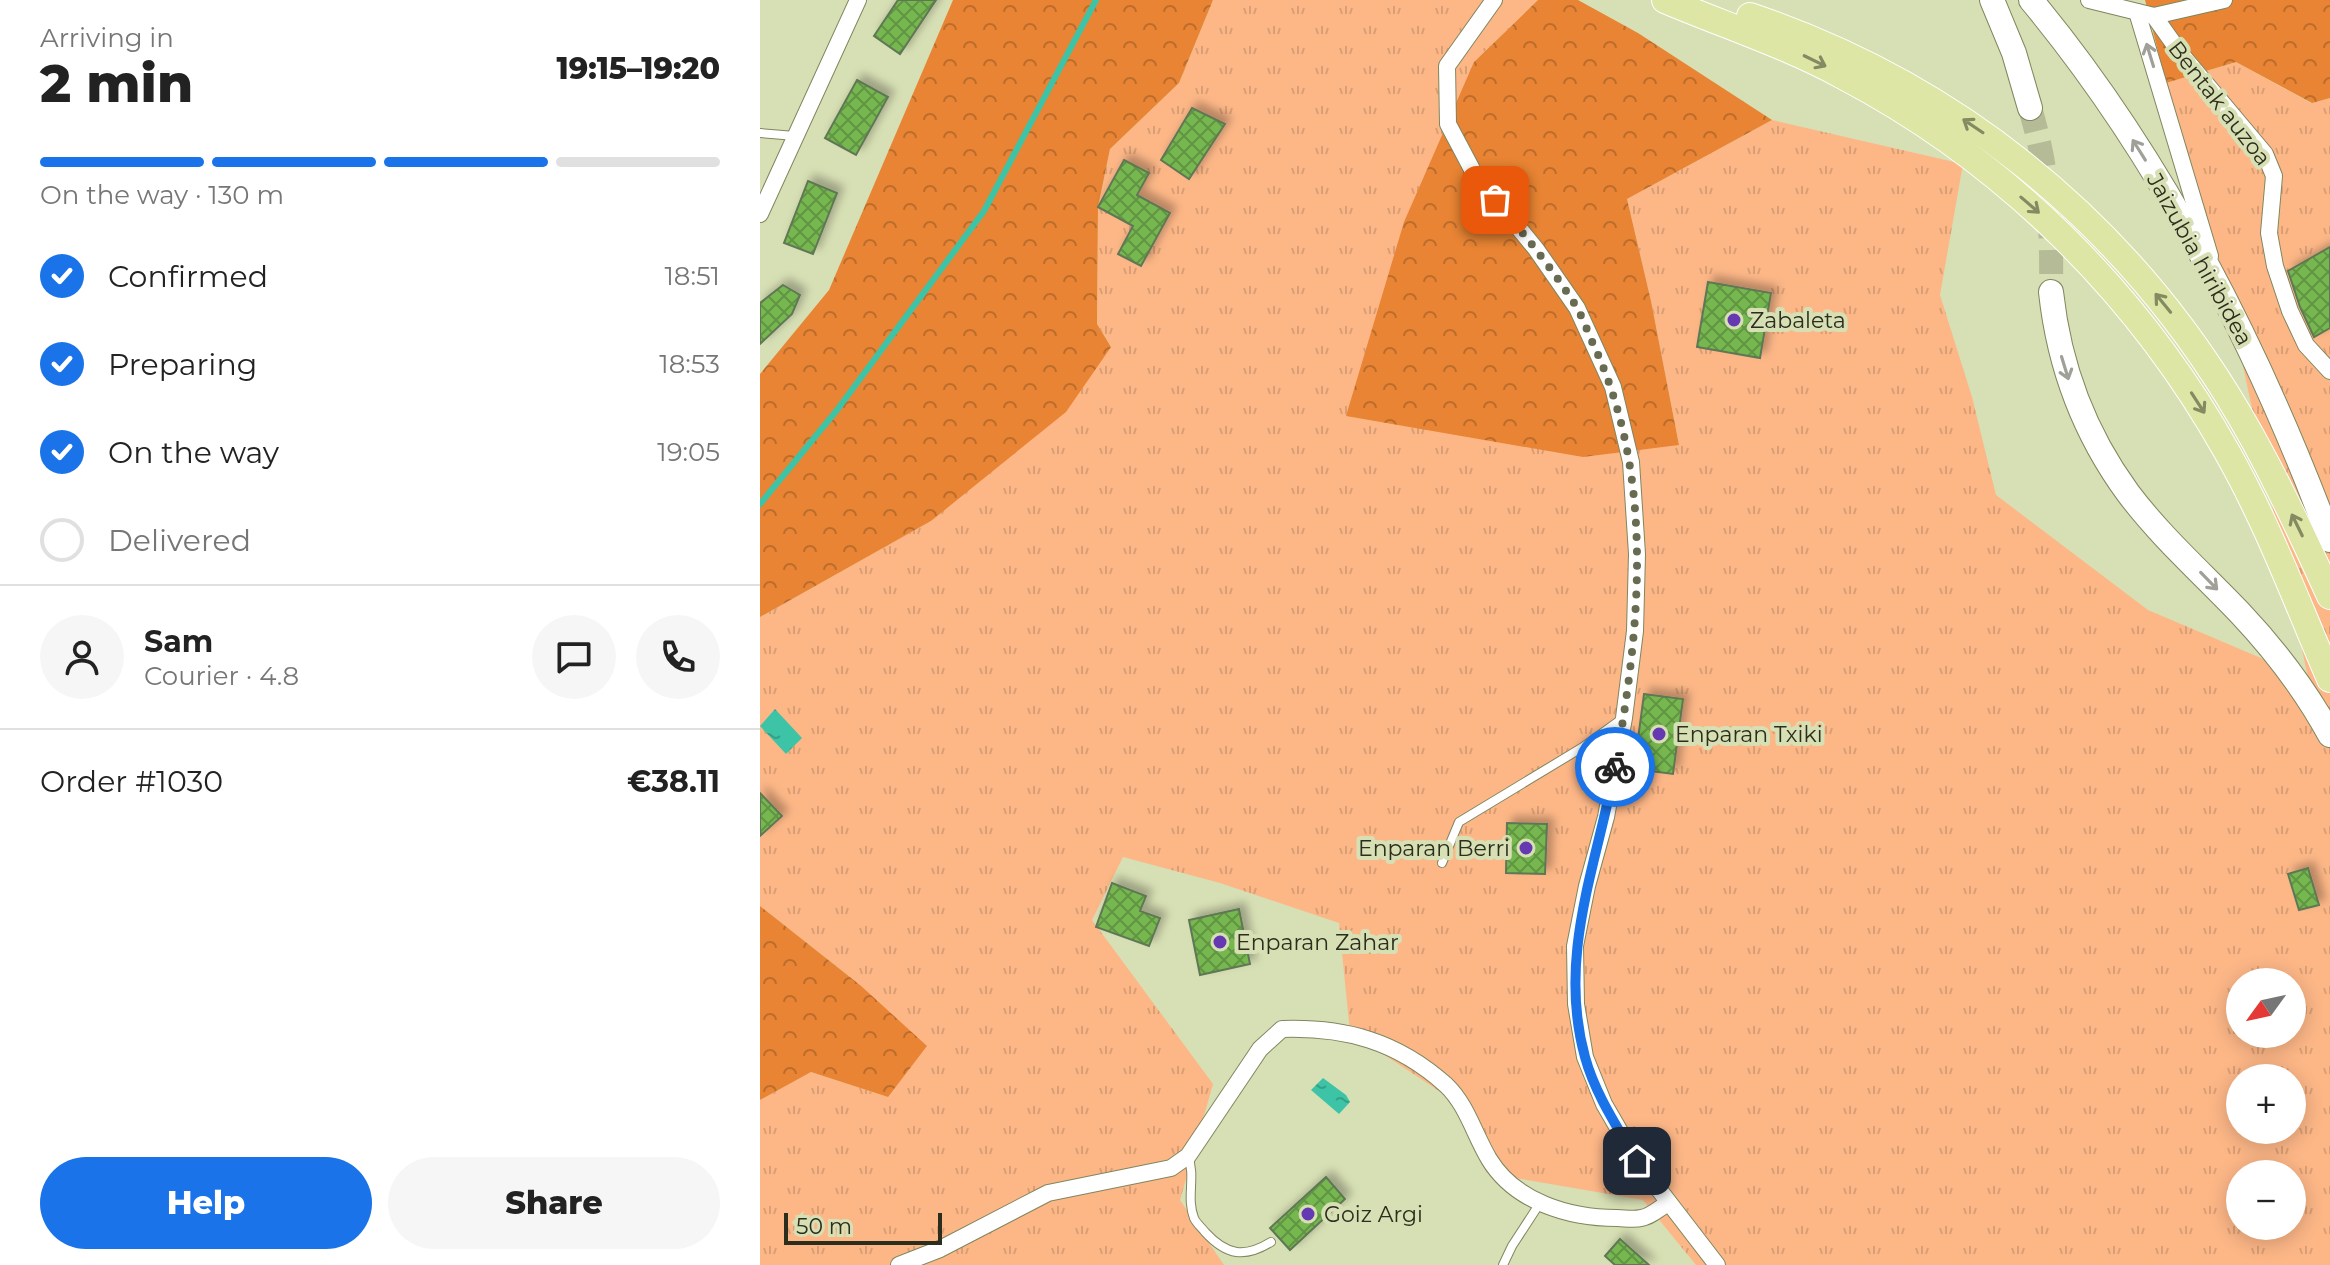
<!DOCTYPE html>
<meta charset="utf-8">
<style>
body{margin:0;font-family:Montserrat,sans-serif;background:#f6f6f6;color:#222;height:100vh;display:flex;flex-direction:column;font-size:30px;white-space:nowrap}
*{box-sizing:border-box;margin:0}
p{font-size:26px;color:#767676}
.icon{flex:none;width:44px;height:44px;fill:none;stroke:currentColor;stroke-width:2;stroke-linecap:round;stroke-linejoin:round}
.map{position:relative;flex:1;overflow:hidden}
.details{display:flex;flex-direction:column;background:#fff;width:760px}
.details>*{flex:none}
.needle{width:52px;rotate:237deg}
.tools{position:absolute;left:1466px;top:968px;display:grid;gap:16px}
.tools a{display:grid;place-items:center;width:80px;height:80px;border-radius:50%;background:#fff;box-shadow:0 4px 20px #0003;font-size:40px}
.scale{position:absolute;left:24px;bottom:20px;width:158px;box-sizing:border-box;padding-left:8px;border:4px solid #2b2d1d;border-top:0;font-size:22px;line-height:28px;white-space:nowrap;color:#2b2d1d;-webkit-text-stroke:6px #d7dfb4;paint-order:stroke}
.pin{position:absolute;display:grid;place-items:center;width:68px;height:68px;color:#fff;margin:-34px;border-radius:16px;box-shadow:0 4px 12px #0006}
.courier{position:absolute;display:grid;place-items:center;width:80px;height:80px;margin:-40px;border:6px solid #1a73e8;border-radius:50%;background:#fff;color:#222;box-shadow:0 2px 10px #0007}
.summary em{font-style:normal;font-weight:800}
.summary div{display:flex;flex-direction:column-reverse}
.summary{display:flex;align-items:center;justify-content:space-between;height:136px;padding:0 40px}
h1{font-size:52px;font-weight:800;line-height:60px}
.bar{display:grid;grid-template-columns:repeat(4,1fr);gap:12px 8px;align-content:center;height:96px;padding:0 40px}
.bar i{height:10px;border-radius:6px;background:#e0e0e0}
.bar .active{background:#1a73e8}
.bar p{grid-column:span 4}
.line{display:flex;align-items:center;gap:20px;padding:0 40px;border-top:2px solid #e0e0e0}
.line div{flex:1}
.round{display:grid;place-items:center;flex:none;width:84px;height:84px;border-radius:42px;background:#f6f6f6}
ol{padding:0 40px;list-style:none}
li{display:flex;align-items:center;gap:24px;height:88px}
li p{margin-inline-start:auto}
li .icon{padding:8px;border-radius:50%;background:#1a73e8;color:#fff;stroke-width:4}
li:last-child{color:#767676}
li i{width:44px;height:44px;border:4px solid #e0e0e0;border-radius:50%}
.action{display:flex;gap:16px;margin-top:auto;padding:16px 40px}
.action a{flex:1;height:92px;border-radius:48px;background:#1a73e8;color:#fff;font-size:32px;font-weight:800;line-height:92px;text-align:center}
.action a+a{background:#f6f6f6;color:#222}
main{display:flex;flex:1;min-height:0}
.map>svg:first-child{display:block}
.grass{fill:url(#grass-tufts);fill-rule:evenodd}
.forest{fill:url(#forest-crowns)}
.water{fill:url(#water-ripples)}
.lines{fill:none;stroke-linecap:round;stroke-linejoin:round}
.stream{stroke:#3dc4a7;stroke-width:6}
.building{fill:url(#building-cross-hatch);stroke:#607755;stroke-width:2;filter:url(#shadow)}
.secondary-tunnel{stroke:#b5bb96;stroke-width:24;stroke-dasharray:24 12;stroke-linecap:butt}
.lane-casing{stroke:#80865e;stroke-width:10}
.street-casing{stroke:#80865e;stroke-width:18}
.secondary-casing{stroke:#80865e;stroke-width:26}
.primary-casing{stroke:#fff;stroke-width:28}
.lane{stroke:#fff;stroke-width:8}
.street{stroke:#fff;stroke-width:16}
.secondary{stroke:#fff;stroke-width:24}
.primary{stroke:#dee6a6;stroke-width:26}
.oneway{stroke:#a0a099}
.oneway2{stroke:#848a62}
.done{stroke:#676b52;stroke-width:8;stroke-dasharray:0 14.4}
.route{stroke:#1a73e8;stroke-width:10}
.poi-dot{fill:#6539b1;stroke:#d7dfb4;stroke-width:3}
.labels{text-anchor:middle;stroke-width:8;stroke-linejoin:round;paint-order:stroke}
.street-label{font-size:22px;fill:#2b2d1d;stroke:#d7dfb4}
.poi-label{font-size:22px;fill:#2b2d1d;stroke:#d7dfb4;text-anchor:start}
</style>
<main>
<section class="details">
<div class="summary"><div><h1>2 min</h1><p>Arriving in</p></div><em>19:15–19:20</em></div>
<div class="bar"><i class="active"></i><i class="active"></i><i class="active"></i><i></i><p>On the way · 130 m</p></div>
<ol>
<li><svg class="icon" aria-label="check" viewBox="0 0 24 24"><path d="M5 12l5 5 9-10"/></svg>Confirmed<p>18:51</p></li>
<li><svg class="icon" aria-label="check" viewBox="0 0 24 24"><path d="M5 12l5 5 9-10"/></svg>Preparing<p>18:53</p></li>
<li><svg class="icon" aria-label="check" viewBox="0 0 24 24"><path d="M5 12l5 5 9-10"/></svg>On the way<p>19:05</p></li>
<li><i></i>Delivered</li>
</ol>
<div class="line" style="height:144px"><a class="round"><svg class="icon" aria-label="person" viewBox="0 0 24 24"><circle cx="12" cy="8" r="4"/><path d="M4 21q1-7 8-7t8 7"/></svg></a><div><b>Sam</b><p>Courier · 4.8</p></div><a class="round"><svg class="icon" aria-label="chat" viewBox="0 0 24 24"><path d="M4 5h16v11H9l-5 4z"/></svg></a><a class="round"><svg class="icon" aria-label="phone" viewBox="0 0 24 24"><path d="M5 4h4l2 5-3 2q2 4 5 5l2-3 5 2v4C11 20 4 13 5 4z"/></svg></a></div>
<div class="line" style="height:104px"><div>Order #1030</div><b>€38.11</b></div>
<div class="action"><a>Help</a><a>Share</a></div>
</section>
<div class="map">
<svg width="1570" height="1265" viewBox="0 0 1570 1265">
<defs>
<pattern id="grass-tufts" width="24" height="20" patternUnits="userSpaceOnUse" patternTransform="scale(2)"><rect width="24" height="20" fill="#fdb787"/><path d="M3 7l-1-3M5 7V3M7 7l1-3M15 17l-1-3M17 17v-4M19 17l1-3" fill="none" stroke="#d99e74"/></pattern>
<pattern id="forest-crowns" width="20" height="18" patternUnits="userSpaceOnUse" patternTransform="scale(2)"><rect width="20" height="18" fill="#e88433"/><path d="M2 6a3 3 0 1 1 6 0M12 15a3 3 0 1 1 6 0" fill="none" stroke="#bc6c2b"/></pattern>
<pattern id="water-ripples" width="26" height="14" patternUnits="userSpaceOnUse" patternTransform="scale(2)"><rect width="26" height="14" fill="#3dc4a7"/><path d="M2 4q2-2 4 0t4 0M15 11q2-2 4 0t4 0" fill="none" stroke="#33a087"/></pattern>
<pattern id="building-cross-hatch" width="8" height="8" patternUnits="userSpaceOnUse" patternTransform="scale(2)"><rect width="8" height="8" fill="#76b750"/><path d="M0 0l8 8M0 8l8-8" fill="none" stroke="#619542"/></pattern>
<filter id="shadow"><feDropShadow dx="6" dy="-6" stdDeviation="4" flood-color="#0004"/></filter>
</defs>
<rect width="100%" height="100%" fill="#d7dfb4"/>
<path class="grass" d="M453,0h325l-64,62 205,383 -28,-144 -24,-102 145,-79 191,44 -23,131 32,102 24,98 152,115 160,68 -83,-399 -59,-196 70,-21 75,41 19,-5v1167h-634l-53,-65 -156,-27 -36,-74 -101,-67 -11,-109 -119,-40 -97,-26 -31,63 121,164 -33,116 44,65h-464v-165l51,-28 77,25 -28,-112 -100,-79v-289l171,-96 180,-174 -14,-23 1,-117 12,-58 69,-66zM1480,982h52v52h-52zM1480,1078h52v52h-52zM1480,1174h52v52h-52z"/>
<g class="forest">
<path d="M193,0h260l-34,83 -69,66 -12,58 -1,117 14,23 -45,65 -135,109 -171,96v-243l69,-84z"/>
<path d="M778,0h40l60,33 134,87 -145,79 24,102 28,144 -96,12 -237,-41 58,-194 70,-160z"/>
<path d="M1385,0h185v98l-18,5 -76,-41 -70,21z"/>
<path d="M0,906l100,79 67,61 -39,51 -77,-25 -51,28z"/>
</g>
<g class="water">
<path d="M15,709l27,29 -16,16 -26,-28z"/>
<path d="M563,1078l23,17 4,7 -11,12 -28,-24z"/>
</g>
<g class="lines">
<path class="stream" d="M0,504l77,-94 147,-199 112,-211"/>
</g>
<g class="building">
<path d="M138,0h38l-36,54 -26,-18z"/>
<path d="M97,80l31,17 -32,58 -31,-17z"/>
<path d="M432,108l33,16 -36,55 -28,-19z"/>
<path d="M364,160l25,13 -12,22 33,18 -29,53 -23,-12 15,-28 -35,-19z"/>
<path d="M48,181l29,12 -24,61 -29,-11z"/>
<path d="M1570,247v81l-16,9 -14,-30 -12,-36z"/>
<path d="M948,282l63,11 -11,65 -63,-11z"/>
<path d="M23,285l17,10 -8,19 -32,30v-41z"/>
<path d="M884,694l39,5 -10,75 -39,-5z"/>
<path d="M0,793l22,23 -22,20z"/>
<path d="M747,823l40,1 -2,50 -39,-1z"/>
<path d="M1548,868l11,37 -20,5 -11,-36z"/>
<path d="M352,883l34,13 -6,15 20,7 -11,28 -53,-19z"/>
<path d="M479,909l11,55 -50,11 -11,-55z"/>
<path d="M566,1177l19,22 -55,51 -20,-22z"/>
<path d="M860,1239l29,26h-34l-10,-9z"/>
</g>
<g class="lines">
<path class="secondary-tunnel" d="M1270,108c19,64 22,118 21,184"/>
<g class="lane-casing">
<g id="lane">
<path d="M0,133l35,3"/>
<path d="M682,863l17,-41 124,-75 40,-29"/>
<path d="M428,1156c8,21 -2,41 6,62 2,5 8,10 11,14 22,24 40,26 66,10"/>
<path d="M743,1265l9,-19 28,-43"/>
</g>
</g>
<g class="street-casing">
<g id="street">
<path d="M734,0l-47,66 1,58 27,51 61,74 41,59 36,79 18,75 6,92 -2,77 -11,87 -18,99 -19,69 -12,60 1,58 9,53 19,47 33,57 80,104"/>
<path d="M1329,0l65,16 70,-16"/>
<path d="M1377,12l73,244"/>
<path d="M1394,16l27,38 84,100 9,22 -5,57 6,33 15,45 16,34 24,26"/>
<path d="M0,214l98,-214"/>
<path d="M139,1265l41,-16 108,-56 123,-25 17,-12 72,-107 22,-20c63,-2 115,12 164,56 21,20 28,49 43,74 26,43 80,59 128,59 7,0 17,2 24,0 9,-1 19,-10 27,-15"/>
</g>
</g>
<g class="secondary-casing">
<g id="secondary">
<path d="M1232,0l22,53 16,55"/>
<path d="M1271,0c132,159 227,347 299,540"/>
<path d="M1291,292c8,74 33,141 77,201 33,44 75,81 112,120 34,36 66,78 90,122"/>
</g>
</g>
<g class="primary-casing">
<g id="primary">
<path d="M905,0c59,25 121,45 178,76 162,85 295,217 384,376 41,72 70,151 103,227"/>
<path d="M990,16c201,68 366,199 478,380 39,63 71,132 102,200"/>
</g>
</g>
<use href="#lane" class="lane"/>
<use href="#street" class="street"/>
<use href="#secondary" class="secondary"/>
<use href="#primary" class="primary"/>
</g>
<defs><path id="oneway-shaft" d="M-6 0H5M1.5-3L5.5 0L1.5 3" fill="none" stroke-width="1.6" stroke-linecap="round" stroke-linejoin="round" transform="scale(2)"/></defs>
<g class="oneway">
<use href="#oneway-shaft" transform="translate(1390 55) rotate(-107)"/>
<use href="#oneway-shaft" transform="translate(1379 150) rotate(-122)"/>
<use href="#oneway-shaft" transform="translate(1305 368) rotate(73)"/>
<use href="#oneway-shaft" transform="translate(1449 581) rotate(46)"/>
</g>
<g class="oneway2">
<use href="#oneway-shaft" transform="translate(1055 61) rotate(26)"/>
<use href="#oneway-shaft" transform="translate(1213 126) rotate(-146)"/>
<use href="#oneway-shaft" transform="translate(1270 205) rotate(41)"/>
<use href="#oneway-shaft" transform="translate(1403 303) rotate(-129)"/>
<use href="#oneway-shaft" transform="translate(1438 403) rotate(57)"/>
<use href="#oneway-shaft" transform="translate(1537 525) rotate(-116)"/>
</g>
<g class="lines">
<path class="done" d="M735,200c29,34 57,68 81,106 8,14 13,30 20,44 59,133 44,279 19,417"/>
<path class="route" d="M855,767c-18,98 -58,189 -30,290 10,37 33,71 52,104"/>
</g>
<g class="poi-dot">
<circle cx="974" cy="320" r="8"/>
<circle cx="899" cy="734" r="8"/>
<circle cx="766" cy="848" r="8"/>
<circle cx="460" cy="942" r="8"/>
<circle cx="548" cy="1214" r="8"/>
</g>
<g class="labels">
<g class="street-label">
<text transform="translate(1460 103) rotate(52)" y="8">Bentak auzoa</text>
<text transform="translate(1440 259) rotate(61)" y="8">Jaizubia hiribidea</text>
</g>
<g class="poi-label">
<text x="990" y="328">Zabaleta</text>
<text x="915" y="742">Enparan Txiki</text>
<text x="750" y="856" text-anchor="end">Enparan Berri</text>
<text x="476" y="950">Enparan Zahar</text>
<text x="564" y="1222">Goiz Argi</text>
</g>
</g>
</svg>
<div class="tools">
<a><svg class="needle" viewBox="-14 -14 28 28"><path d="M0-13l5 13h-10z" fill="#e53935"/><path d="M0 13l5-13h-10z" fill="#767676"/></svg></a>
<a>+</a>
<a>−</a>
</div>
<div class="scale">50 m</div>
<div class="pin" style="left:735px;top:200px;background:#ea580c"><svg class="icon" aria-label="bag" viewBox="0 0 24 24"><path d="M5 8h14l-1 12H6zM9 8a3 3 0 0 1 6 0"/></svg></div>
<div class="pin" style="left:877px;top:1161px;background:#1f2937"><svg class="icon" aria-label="home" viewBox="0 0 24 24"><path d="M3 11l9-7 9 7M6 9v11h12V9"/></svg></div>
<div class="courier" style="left:855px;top:767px"><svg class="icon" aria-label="bike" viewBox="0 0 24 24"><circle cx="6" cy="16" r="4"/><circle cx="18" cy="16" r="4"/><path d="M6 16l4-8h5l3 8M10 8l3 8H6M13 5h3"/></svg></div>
</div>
</main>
